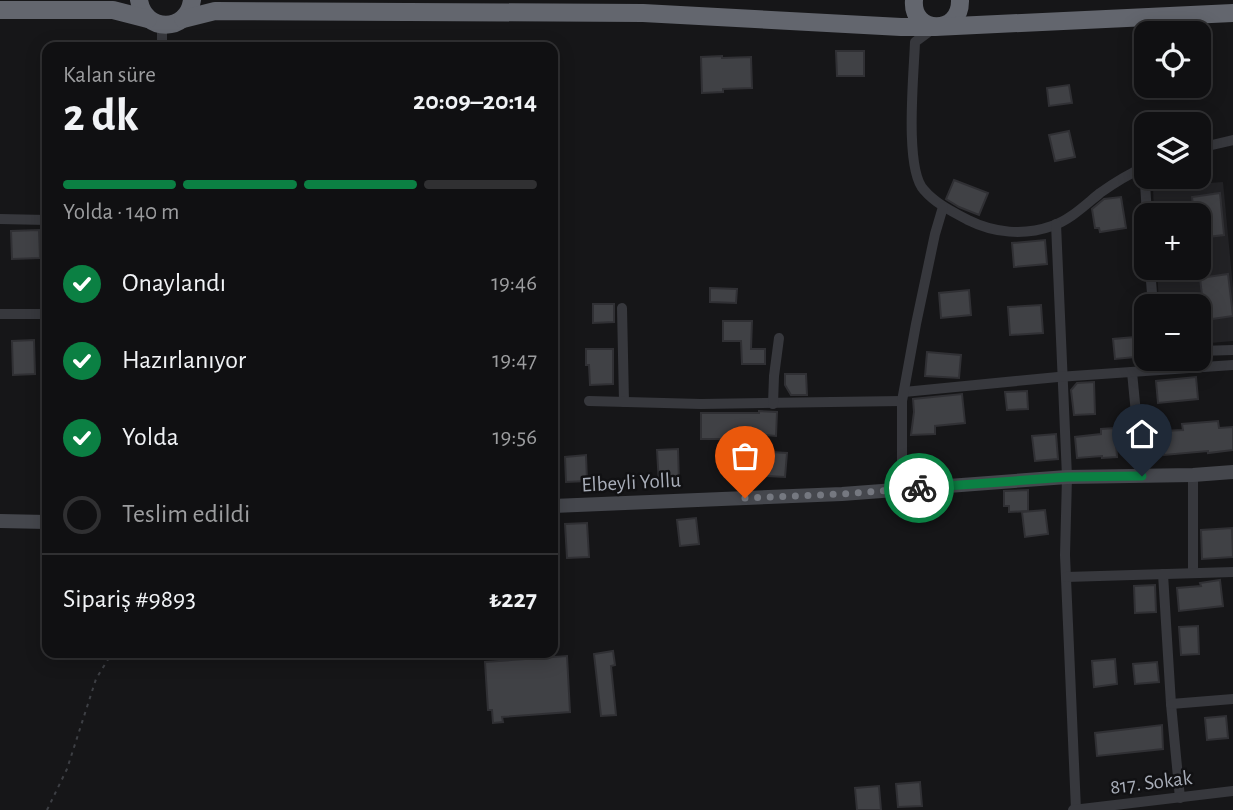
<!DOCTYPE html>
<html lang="tr">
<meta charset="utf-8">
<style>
body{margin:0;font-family:"Alegreya Sans",sans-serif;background:#1e1e20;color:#f1f3f6;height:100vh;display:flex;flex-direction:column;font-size:26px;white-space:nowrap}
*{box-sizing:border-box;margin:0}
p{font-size:23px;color:#9c9d9f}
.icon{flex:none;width:38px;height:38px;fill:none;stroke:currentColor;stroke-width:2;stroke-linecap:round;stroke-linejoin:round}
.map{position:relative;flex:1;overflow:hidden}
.details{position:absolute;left:42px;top:42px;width:516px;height:616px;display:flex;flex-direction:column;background:#101012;border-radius:14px;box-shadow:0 4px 18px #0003,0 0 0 2px #303032}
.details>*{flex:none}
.controls{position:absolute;left:1134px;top:21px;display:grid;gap:14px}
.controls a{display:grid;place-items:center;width:77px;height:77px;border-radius:14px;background:#101012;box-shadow:0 4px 18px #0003,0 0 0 2px #303032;font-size:35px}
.pin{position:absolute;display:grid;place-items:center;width:60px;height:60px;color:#fff;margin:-72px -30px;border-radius:50% 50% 50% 0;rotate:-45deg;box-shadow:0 0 7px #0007}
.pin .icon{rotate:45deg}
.courier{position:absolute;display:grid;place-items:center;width:70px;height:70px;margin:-35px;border:5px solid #0b8043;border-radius:50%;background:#fff;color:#222;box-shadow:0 2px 9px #0007}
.headline em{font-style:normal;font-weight:700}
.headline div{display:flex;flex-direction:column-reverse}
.headline{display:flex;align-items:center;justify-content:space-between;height:119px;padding:0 21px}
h1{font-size:46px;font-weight:700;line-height:52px}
.bar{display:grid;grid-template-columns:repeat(4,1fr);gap:10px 7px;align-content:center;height:84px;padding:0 21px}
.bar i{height:9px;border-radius:5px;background:#303032}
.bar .current{background:#0b8043}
.bar p{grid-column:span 4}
.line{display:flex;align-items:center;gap:18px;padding:0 21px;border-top:2px solid #303032}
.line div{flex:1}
ol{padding:0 21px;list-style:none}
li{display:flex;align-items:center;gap:21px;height:77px}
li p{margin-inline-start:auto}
li .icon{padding:7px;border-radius:50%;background:#0b8043;color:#fff;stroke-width:4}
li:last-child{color:#9c9d9f}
li i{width:38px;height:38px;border:4px solid #303032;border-radius:50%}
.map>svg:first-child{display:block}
.built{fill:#222225}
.building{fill:#404145;stroke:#303034;stroke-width:2}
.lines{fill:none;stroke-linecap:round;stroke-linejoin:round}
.path{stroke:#3d3f44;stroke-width:2;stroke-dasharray:3.5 5;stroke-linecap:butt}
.lane{stroke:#37383d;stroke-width:4.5}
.street{stroke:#37383d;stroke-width:10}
.secondary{stroke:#45474d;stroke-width:14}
.highway{stroke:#63666e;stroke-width:18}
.done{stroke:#757880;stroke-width:7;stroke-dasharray:0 12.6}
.route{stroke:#0b8043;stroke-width:9}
.labels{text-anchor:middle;stroke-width:5;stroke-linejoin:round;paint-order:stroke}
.street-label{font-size:21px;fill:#a8adb8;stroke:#111113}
</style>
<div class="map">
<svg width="1233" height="810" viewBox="0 0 1233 810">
<rect width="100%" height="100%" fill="#161618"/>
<path class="built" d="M1223,182l10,106v53l-34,3v-38h-40l-2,-38h42v-53h-45l-1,-28z"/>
<g class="building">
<path d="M836,51h28v25h-27z"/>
<path d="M722,56v2l29,-1 1,31 -29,1v3l-21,1 -1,-36z"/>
<path d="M1069,85l3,18 -23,3 -2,-18z"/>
<path d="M1069,131l6,26 -20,4 -6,-26z"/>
<path d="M954,180l34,13 -9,22 -20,-8 -13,-8z"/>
<path d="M1220,193l4,42 -25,3v-23h-5l-2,-18z"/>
<path d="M1121,197l5,31 -26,4 -1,-4h-4l-3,-19 12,-10z"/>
<path d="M39,230l1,28 -28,1 -1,-28z"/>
<path d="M1045,240l2,24 -33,3 -2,-24z"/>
<path d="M1228,274l5,42 -28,4 -5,-42z"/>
<path d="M710,288l27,1 -1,14 -26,-1z"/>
<path d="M969,290l2,25 -30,3 -2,-25z"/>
<path d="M593,304h21v18l-21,1z"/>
<path d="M1041,305l2,28 -33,2 -2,-28z"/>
<path d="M723,321h29l-1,28h14v15h-23l-1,-23h-18z"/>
<path d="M1146,336v20l-31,3 -2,-20z"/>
<path d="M34,340l1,34 -22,1 -1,-34z"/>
<path d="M586,349h27v35l-23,1 -1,-20h-3z"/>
<path d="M927,352l34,3 -2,23 -34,-2z"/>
<path d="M785,374h21l1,21h-16l-6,-10z"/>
<path d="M1196,377l2,22 -40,4 -2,-22z"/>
<path d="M1094,382l1,32 -21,1 -3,-25 6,-7z"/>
<path d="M1027,391l1,18 -21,1 -2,-18z"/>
<path d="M962,394l3,29 -30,3v8l-24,1 3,-23 -1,-13z"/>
<path d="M759,411l18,1 -1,24 -21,-2v17l32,2 -2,24 -18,-1 1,-15 -26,-1 1,-21h-42v-26h58z"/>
<path d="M1218,421l1,7 14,-1v23l-25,3v-2l-44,4 -2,-24 21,-1 -1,-6z"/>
<path d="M1115,428l2,29 -15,1v-2l-25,2 -2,-21 26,-3v-5z"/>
<path d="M1056,434l2,25 -23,2 -3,-25z"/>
<path d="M678,449l1,34 -20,1 -2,-34z"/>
<path d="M586,455l1,26 -21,1 -1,-25z"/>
<path d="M1028,490v21l-19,1v-6h-5v-15z"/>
<path d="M1045,510l3,24 -23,3 -3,-25z"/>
<path d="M696,518l3,26 -19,2 -3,-26z"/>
<path d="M587,523l2,34 -22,1 -2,-34z"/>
<path d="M1232,528l1,29 -31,2 -1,-29z"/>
<path d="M1220,580l3,26 -44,5 -2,-23 24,-2 -1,-3z"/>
<path d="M1155,585l1,27 -21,1 -1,-27z"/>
<path d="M1198,626l1,28 -18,1 -2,-28z"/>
<path d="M613,651l2,14 -4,1 5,49 -15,1 -7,-62z"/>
<path d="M567,656l3,56 -68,5 1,5 -10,1 -1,-13h-4l-3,-48z"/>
<path d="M1115,659l2,25 -23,3 -2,-26z"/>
<path d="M1157,662l2,20 -24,2 -2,-20z"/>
<path d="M1226,716l2,22 -21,2 -2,-22z"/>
<path d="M1162,725l1,24 -66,7 -2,-23z"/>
<path d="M920,782l2,24 -24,1 -2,-23z"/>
<path d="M879,786l2,24h-24l-2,-22z"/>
</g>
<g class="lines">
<path class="path" d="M47,810l20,-41 29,-90 16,-26"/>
<path class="lane" d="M1151,270l39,-1"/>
<g class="street">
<path d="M934,28l-19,14c-1,31 -11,127 9,148 12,14 29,22 44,30 26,13 56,16 84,6 18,-6 33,-21 48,-33 14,-10 31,-20 46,-27"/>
<path d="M162,47v-22"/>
<path d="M1199,148l34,-8"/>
<path d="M1144,167l3,48"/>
<path d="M0,219l47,1"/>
<path d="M1056,224l11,253 -2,78 11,255"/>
<path d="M1150,268l3,38"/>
<path d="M622,308l2,94"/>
<path d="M0,314h47"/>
<path d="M1199,351l34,-1"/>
<path d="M1132,372l10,104"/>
<path d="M904,392l154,-15 175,-12"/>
<path d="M589,401l112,3 201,-3"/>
<path d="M773,404l1,-28 5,-38"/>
<path d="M1193,475v98"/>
<path d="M902,490v-89l14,-77 19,-90 8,-27"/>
<path d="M1163,574l8,130 9,94"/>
<path d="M1066,577l167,-5"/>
<path d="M1171,704l62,-5"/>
<path d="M1073,810l160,-19"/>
</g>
<g class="secondary">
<path d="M553,506l289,-12 225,-17 126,-2 40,-3"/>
<path d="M0,521l47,1"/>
</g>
<g class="highway">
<path d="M139,0c5,33 49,33 53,0"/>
<path d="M914,0c-3,34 47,36 46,0"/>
<path d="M0,10h113l35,9"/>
<path d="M183,19l32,-8 428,2 258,14h34l298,-14"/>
</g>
</g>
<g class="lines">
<path class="done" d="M745,498l97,-4 77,-6"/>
<path class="route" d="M919,488l148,-11 75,-1"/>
</g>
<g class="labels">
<g class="street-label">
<text transform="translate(631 482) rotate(-3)" y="7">Elbeyli Yollu</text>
<text transform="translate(1151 782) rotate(-7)" y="7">817. Sokak</text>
</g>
</g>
</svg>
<div class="controls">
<a><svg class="icon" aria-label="locate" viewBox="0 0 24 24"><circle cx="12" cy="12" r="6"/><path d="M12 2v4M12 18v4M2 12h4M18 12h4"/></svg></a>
<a><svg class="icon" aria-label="layers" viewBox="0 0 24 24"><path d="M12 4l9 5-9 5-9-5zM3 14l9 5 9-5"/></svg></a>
<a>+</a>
<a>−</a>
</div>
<div class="pin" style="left:745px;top:498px;background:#ea580c"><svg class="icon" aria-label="bag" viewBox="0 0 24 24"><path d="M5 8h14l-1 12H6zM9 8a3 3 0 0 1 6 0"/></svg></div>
<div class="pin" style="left:1142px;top:476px;background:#1f2937"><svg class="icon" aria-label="home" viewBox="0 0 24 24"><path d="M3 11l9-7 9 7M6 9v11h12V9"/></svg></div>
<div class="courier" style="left:919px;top:488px"><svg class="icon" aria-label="bike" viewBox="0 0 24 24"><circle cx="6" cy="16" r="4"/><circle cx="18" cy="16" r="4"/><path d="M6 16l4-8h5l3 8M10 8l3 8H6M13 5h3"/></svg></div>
<section class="details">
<div class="headline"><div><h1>2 dk</h1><p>Kalan süre</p></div><em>20:09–20:14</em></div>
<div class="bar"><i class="current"></i><i class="current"></i><i class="current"></i><i></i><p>Yolda · 140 m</p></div>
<ol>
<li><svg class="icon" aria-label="check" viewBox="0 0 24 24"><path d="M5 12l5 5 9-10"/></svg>Onaylandı<p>19:46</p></li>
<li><svg class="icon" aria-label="check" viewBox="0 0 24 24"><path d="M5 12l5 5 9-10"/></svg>Hazırlanıyor<p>19:47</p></li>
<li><svg class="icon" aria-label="check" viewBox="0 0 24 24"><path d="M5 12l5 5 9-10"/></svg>Yolda<p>19:56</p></li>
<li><i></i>Teslim edildi</li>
</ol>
<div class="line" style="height:91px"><div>Sipariş #9893</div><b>₺227</b></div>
</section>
</div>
